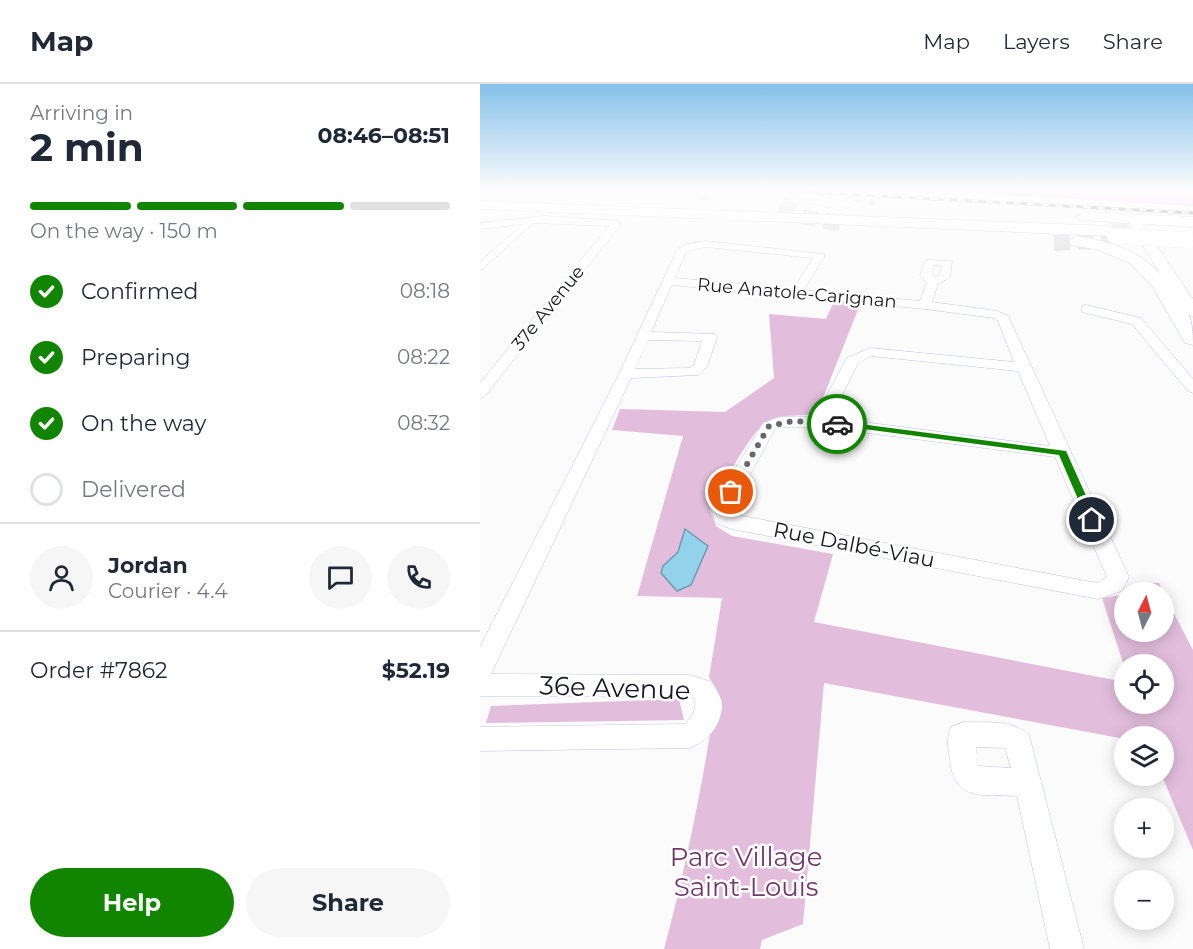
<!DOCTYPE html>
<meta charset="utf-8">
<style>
body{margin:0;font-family:Montserrat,sans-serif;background:#f6f6f7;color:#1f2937;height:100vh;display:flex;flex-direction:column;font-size:22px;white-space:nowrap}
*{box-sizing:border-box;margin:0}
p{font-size:20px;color:#747a83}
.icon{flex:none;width:33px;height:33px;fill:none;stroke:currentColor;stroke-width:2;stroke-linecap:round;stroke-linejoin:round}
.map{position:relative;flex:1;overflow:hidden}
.details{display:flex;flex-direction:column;background:#fff;width:480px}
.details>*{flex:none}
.needle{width:39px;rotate:6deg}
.fabs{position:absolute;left:634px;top:498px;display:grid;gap:12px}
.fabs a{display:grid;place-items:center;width:60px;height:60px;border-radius:50%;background:#fff;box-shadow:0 3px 15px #0003;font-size:30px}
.pin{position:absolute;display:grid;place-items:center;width:51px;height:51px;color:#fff;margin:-26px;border:3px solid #fff;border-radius:50%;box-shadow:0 2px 6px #0007}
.courier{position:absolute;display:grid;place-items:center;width:60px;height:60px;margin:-30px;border:4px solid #128500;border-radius:50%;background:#fff;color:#222;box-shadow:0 2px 8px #0007}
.summary em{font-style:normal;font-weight:700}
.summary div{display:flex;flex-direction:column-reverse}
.summary{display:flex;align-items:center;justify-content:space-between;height:102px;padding:0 30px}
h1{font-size:39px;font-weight:700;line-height:45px}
.bar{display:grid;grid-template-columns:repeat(4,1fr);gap:9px 6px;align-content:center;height:72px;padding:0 30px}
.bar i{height:8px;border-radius:4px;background:#e0e1e3}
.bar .selected{background:#128500}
.bar p{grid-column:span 4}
.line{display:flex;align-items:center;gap:15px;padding:0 30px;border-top:2px solid #e0e1e3}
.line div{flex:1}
.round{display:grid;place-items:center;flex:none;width:63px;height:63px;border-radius:32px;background:#f6f6f7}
ol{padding:0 30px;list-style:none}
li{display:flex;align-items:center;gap:18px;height:66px}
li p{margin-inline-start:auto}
li .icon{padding:6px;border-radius:50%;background:#128500;color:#fff;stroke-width:4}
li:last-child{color:#747a83}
li i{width:33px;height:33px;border:3px solid #e0e1e3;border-radius:50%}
.action{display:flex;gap:12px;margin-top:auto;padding:12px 30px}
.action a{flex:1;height:69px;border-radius:36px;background:#128500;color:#fff;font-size:24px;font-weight:700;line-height:69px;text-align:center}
.action a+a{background:#f6f6f7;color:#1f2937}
header{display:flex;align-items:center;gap:36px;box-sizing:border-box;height:84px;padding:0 30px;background:#fff;border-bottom:2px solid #e0e1e3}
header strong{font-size:28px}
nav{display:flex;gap:33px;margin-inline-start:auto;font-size:21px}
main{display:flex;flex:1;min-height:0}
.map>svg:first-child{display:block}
.green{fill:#e2bedc}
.forest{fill:#e8bae1}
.water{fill:#92d3eb;stroke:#6d9bb0;stroke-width:1.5}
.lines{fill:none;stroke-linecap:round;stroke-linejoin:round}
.highway-tunnel{stroke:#d9d9db;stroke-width:16;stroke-dasharray:16 8;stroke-linecap:butt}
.street-casing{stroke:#bdc3e5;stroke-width:1}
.secondary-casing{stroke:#bdc3e5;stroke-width:1}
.highway-casing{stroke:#bdc3e5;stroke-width:1}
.street{fill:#fff;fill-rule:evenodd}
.secondary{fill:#fff;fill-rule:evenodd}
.highway{fill:#fff;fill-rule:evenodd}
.rail-casing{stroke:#5b5d66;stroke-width:3}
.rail{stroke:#fff;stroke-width:2;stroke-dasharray:7;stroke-linecap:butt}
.highway-bridge-casing{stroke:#bdc3e5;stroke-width:16;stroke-linecap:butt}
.highway-bridge{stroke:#fff;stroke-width:16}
.route{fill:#128500}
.done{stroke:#666770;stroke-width:6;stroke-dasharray:0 10.8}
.labels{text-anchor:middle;stroke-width:5;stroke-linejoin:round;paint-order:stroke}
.far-street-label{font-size:18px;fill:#161825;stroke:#fff}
.street-label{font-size:21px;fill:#161825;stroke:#fff}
.near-street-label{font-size:26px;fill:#161825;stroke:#fff}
.near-park-label{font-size:26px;fill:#71396b;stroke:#fff}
</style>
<header>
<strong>Map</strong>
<nav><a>Map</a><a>Layers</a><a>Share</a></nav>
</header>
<main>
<section class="details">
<div class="summary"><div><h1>2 min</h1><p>Arriving in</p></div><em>08:46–08:51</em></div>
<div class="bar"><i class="selected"></i><i class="selected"></i><i class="selected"></i><i></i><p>On the way · 150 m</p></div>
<ol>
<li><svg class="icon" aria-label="check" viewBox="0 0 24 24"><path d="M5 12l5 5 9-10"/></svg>Confirmed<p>08:18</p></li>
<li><svg class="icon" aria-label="check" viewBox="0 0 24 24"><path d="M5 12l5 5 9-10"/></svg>Preparing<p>08:22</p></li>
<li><svg class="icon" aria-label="check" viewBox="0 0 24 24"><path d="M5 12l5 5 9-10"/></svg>On the way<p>08:32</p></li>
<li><i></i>Delivered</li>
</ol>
<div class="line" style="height:108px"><a class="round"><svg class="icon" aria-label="person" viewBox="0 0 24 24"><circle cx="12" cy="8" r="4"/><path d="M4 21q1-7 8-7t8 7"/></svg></a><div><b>Jordan</b><p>Courier · 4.4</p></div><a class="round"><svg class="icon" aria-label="chat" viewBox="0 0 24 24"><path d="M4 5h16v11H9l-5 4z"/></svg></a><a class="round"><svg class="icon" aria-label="phone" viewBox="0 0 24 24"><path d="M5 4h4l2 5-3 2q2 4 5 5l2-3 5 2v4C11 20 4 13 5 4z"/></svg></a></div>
<div class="line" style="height:78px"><div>Order #7862</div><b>$52.19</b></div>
<div class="action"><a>Help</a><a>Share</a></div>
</section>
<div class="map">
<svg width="713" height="865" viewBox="0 0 713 865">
<rect width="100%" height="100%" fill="#fbfbfb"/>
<g class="green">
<path d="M355,215l26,3 -44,111c-14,4 -28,1 -42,5 -23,6 -49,64 -62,85l-3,7 6,16 16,10 101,18 -19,68 311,60v22h39v-40h-39v5l-23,-71 18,-3 19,-12h20l4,9h-38v40h39v-38l29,56v200l-31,-74 2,-40h-39v3l-301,-56 -21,241 -41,16 -2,9h-96c23,-85 40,-172 53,-259l-8,-13 13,-79 -85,-2 46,-160 -71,-6 8,-21 105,3 49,-34 -5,-64 57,5z"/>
<path d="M199,615l5,21 -198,3 5,-17z"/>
</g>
<path class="forest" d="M457,107h256v15z"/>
<path class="water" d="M205,445l23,17 -17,39 -14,6 -16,-18 2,-7 15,-14z"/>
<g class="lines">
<g class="highway-tunnel">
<path d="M367,107l29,8"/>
<path d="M219,108l9,-1"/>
<path d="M300,120l23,12 37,8"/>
<path d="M574,159l46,-2 21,-8 -2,-11"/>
</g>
<g class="street-casing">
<g id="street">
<path d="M65,132l71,5 5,3 -136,172 -5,2v-15l129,-157 -76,-3 -53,48v-9l43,-38 -43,5v-6z"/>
<path d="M225,157l119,13 1,2 -21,34 116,11 7,-18 -7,-8 6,-15 26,1 -2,16 -12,7 -6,18 65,9 11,5 121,261 -7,14 -24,8 -366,-70 -16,-6 -5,-14 52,-86 17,-6h35l32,-59 23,-10 144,14 -16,-41 -4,-3 -69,-9 -253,-24 -21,47 64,2 2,3 -10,30 -9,8 -67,3 -140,296 198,1 23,7c3,6 10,16 10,22 0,21 -14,37 -32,44l-210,3v-24l205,-3c7,-7 13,-16 9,-26l-5,-1 -209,-1v-49l139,-273 58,-124 5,-5zM225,163l108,11 -20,31 -118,-11 11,-26zM454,181l8,1 -3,9 -4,2 -3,-3zM168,256l54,1 -8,24 -4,3 -55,1zM391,272l147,15 32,75 -219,-28 27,-55zM302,343h39l234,30 52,120 -10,6 -365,-69 -1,-5 44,-80z"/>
<path d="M606,221l55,13 52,61v14l-5,-2 -56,-67 -50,-12v-6z"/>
<path d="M484,638c22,1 48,-3 65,13l55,214h-34l-33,-153c-34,-2 -64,6 -67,-37 -2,-11 -4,-21 1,-32zM496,663l29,1 6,20 -33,-2z"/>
</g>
</g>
<g class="secondary-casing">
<path id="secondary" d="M652,131l5,1 56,83v18l-9,-5 -58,-93z"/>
</g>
<g class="highway-casing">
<g id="highway">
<path d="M310,107c20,0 40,7 59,12l2,3 -7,4 -35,-7z"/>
<path d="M0,117l629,25 8,5 -8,5 -629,-27z"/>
<path d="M604,128l109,5v10l-114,-7 -3,-3z"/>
<path d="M597,152c42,7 72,18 97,54 15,23 19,27 19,55l-8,-2 -33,-57 -21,-22 -32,-14 -28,-5 -2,-4z"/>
</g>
</g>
<use href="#street" class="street"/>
<use href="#secondary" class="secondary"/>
<use href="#highway" class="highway"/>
<g class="rail-casing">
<path id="rail" d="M310,107l403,22"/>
</g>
<use href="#rail" class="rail"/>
<g class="highway-bridge-casing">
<path id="highway-bridge" d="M635,152l73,4"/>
</g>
<use href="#highway-bridge" class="highway-bridge"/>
</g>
<linearGradient id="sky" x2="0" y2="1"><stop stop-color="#85c0e9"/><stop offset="0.47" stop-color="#fdfdfd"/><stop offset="1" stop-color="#fdfdfd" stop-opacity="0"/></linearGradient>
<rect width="713" height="228" fill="url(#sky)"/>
<path class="route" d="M357,337l229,30 31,69 -5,3 -5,-3 -28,-65 -225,-30z"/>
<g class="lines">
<path class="done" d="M251,408l38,-66 25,-5 43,3"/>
</g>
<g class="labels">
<g class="far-street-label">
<text transform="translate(317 209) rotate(5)" y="6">Rue Anatole-Carignan</text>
<text transform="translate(68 224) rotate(-51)" y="6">37e Avenue</text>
</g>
<g class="street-label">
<text transform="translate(374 461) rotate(11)" y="7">Rue Dalbé-Viau</text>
</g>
<g class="near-street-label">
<text transform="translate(135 604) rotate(2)" y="9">36e Avenue</text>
</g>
<g class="near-park-label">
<text x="266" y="782">Parc Village<tspan x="266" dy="30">Saint-Louis</tspan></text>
</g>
</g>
</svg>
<div class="fabs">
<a><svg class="needle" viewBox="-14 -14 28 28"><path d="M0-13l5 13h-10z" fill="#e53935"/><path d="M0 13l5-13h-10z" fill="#747a83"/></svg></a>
<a><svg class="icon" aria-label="locate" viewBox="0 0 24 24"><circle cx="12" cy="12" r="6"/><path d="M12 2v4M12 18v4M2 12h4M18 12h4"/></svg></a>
<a><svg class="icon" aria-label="layers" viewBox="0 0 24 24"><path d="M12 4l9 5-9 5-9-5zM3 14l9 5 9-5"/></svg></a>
<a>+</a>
<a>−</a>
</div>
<div class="pin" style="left:251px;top:408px;background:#ea580c"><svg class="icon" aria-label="bag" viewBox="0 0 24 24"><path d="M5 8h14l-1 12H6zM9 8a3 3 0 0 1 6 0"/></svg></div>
<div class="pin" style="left:612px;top:436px;background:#1f2937"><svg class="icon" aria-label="home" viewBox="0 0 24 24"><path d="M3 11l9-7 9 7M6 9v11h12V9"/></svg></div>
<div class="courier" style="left:357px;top:340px"><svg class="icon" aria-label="car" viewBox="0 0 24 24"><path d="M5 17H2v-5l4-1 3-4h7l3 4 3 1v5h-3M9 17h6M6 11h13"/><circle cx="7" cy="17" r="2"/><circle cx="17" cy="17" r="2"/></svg></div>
</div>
</main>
